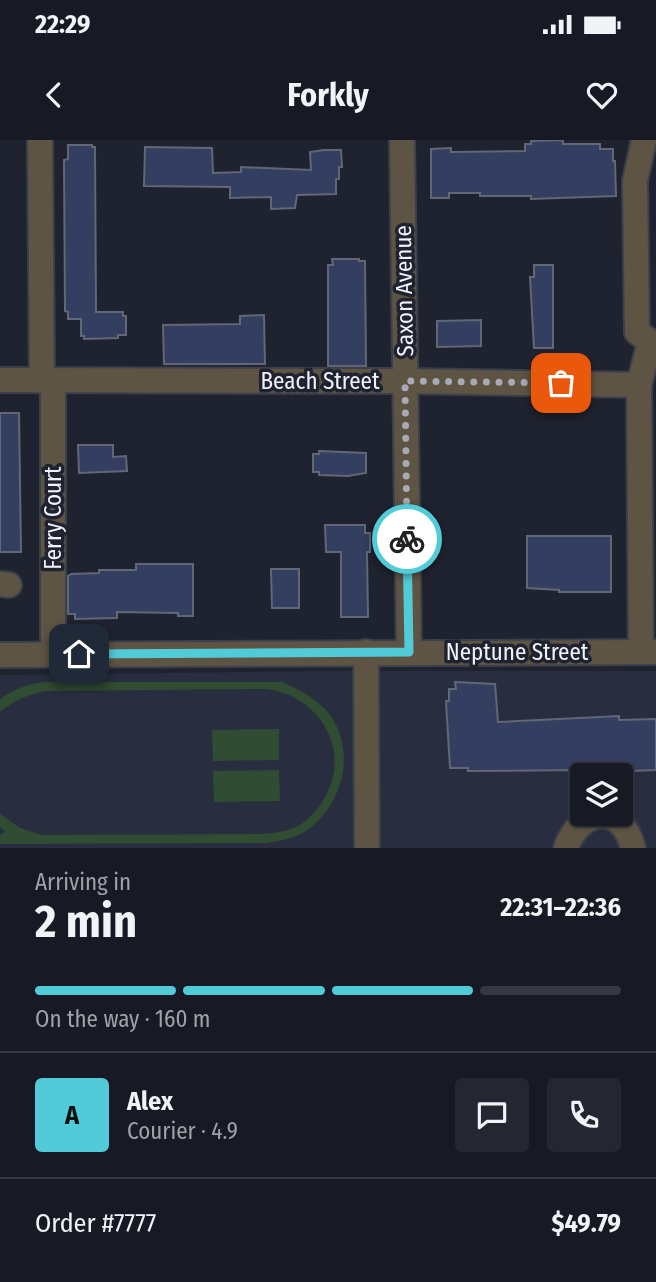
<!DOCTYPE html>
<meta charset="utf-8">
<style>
body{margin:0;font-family:"Fira Sans Condensed",sans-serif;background:#242731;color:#f1f3f6;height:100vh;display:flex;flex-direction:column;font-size:26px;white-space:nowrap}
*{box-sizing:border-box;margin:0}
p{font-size:23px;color:#9ea1a6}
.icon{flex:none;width:38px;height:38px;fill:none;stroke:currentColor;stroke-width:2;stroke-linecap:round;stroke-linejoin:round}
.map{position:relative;height:708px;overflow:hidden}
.drawer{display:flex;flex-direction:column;background:#171a24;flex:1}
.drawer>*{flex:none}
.fabs{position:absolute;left:570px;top:623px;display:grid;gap:14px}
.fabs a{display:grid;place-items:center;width:63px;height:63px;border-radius:7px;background:#171a24;box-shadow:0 2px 5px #0004,0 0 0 2px #363841;font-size:35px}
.pin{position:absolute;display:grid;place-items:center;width:60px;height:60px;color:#fff;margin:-30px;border-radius:14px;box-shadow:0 4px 10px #0006}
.courier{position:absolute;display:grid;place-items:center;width:70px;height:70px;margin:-35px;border:5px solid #52cbd9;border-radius:50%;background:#fff;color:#222;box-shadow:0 2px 9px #0007}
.headline em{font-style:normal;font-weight:700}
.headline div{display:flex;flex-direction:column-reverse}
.headline{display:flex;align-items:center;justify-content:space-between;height:119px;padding:0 35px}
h1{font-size:46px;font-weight:700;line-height:52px}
.bar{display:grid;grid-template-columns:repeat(4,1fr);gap:10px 7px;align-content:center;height:84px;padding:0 35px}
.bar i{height:9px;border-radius:5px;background:#363841}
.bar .active{background:#52cbd9}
.bar p{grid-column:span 4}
.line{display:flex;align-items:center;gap:18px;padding:0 35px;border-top:2px solid #363841}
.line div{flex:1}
.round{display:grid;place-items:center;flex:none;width:74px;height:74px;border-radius:7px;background:#242731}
.status{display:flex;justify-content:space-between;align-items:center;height:49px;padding:0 35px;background:#171a24;direction:ltr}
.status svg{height:19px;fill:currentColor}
header{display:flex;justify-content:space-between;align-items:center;height:91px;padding:0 35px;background:#171a24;font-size:32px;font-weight:700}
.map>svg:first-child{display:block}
.built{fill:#282e3f;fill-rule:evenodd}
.green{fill:#304c32}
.building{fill:#333e60;stroke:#626776;stroke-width:2}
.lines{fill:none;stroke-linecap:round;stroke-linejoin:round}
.minor-casing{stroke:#3c404d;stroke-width:28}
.minor{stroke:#5e5444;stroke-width:24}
.done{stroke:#a7aab5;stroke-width:7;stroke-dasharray:0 12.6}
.route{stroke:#52cbd9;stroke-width:9}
.labels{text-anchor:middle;stroke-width:7;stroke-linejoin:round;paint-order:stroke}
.street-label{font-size:23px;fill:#f0f3fc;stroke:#1f2330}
</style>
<div class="status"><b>22:29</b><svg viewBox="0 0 49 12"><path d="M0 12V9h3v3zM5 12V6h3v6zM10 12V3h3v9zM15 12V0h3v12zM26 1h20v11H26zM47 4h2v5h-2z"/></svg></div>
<header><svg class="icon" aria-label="back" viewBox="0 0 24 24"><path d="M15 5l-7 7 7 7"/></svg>Forkly<svg class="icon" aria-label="heart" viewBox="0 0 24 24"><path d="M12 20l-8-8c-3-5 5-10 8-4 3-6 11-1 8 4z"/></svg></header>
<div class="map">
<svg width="656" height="708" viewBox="0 0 656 708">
<rect width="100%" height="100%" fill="#1f2330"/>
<path class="built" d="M348,531h308v177h-656v-173zM583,635h38v39h-38z"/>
<g class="green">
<path d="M45,542h237c18,8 36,17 48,33 28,38 11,95 -27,118 -11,6 -24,8 -37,10l-266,1v-9l5,-3 -5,-5v-13l20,14 22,7 221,-1c13,-1 26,-3 37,-9 11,-7 19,-17 25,-28 27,-48 -6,-101 -58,-108l-221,2c-19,4 -31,9 -46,21v-13c14,-10 28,-15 45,-17z"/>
<path d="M279,589v31l-66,1 -1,-31z"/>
<path d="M279,630l1,31 -66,1 -1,-31z"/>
</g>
<g class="building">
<path d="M563,0v4h37v5h13v12h2l1,35 -85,3v-3h-51v-3h-31v5h-18v-49l20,-1v4l74,-1v-7h6v-3z"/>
<path d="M68,5h24v2h3l1,165h27v4h3v19h-8v3l-34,1v-3h-3v-17h-13v-7l-3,-1 -1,-151 4,-1z"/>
<path d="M145,7l67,1 1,25 28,-1v-5l70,3 -1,-18 14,-2h17l1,17h-3v12h-3v15l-39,1 -2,13 -24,1v-12l-41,1v-11l-86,-1z"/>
<path d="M332,119h27v2h6l1,105h-38v-101h5z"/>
<path d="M534,125h19v83h-19l-4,-71h4z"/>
<path d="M264,175l1,49h-101l-1,-39 77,-1v-8z"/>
<path d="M481,180v26l-44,1v-26z"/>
<path d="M0,273h19l2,139h-21z"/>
<path d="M78,305h35v12l13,-1 1,15 -48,2z"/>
<path d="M319,311l47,2v20l-18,3 -29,-1v-3h-6v-18h6z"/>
<path d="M325,385h40v8h5v19h-3l1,65h-27v-65h-15z"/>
<path d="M527,396h84v56h-52v-2l-32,-2z"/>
<path d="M136,424h57v52h-15v-3l-61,-1v6l-42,1v-5h-7v-38l3,-2 28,-1v-3h37z"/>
<path d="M271,429h28v39h-27z"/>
<path d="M455,542l40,2 3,38 121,-6v4l37,-1v51l-74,3v-3l-114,1v-3h-18l-4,-67h3v-12h7z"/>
</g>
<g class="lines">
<g class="minor-casing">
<g id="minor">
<path d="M40,0l2,241"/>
<path d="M402,0l7,512"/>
<path d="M644,0l-9,41 2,151 19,14"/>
<path d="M0,240l405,1 234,4"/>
<path d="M53,241v273"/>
<path d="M0,444l9,1"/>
<path d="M366,512l1,196"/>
<path d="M641,512l-2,-267 11,-43"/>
<path d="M0,515l656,-3"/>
<path d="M566,708c14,-40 56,-46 67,0"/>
</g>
</g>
<use href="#minor" class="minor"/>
</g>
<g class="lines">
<path class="done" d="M407,399l-2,-158 156,2"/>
<path class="route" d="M79,514l330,-2 -2,-113"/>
</g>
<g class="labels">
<g class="street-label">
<text transform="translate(404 151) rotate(-91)" y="8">Saxon Avenue</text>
<text x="320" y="249">Beach Street</text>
<text transform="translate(53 378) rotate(-90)" y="8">Ferry Court</text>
<text x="517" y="520">Neptune Street</text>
</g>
</g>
</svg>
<div class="fabs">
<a><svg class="icon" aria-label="layers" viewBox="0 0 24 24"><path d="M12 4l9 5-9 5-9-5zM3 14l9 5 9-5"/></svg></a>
</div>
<div class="pin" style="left:561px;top:243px;background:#ea580c"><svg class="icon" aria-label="bag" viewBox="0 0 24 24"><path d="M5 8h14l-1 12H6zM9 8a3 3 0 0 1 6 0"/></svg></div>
<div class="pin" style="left:79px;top:514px;background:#1f2937"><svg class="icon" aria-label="home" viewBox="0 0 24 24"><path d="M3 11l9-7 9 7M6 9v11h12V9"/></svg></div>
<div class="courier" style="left:407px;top:399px"><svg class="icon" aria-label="bike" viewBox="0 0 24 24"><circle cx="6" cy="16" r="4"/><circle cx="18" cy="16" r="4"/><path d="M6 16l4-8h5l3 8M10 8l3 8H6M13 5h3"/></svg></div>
</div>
<section class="drawer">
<div class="headline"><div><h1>2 min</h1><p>Arriving in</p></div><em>22:31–22:36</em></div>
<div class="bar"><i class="active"></i><i class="active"></i><i class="active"></i><i></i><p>On the way · 160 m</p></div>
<div class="line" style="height:126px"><b class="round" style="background:#52cbd9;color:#111">A</b><div><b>Alex</b><p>Courier · 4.9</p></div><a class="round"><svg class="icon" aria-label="chat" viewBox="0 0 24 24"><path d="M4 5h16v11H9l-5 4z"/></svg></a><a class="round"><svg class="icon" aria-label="phone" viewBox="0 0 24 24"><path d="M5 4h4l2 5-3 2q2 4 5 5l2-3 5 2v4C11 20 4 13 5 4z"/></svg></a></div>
<div class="line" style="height:91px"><div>Order #7777</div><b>$49.79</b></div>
</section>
